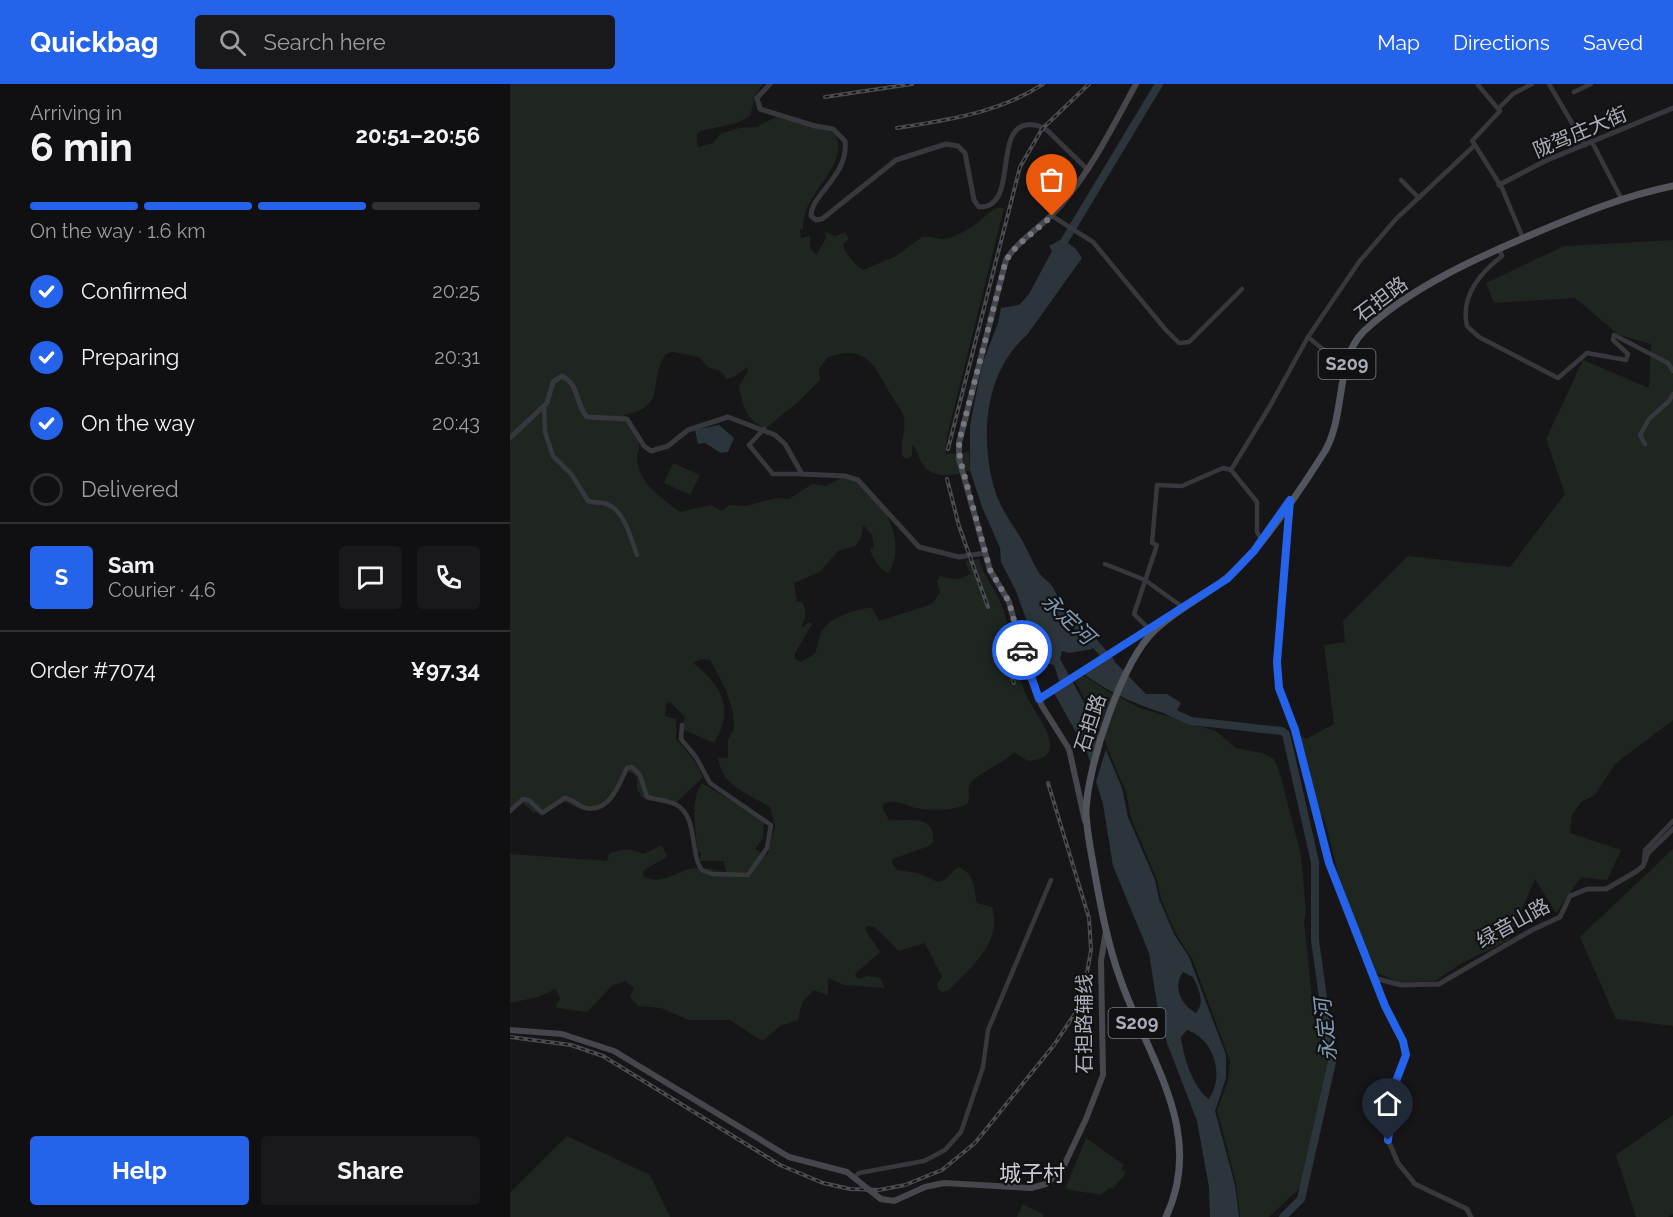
<!DOCTYPE html>
<meta charset="utf-8">
<style>
body{margin:0;font-family:Raleway,"Noto Sans SC",sans-serif;background:#19191b;color:#f1f3f6;height:100vh;display:flex;flex-direction:column;font-size:22px;white-space:nowrap}
*{box-sizing:border-box;margin:0}
p{font-size:20px;color:#9c9d9f}
.icon{flex:none;width:33px;height:33px;fill:none;stroke:currentColor;stroke-width:2;stroke-linecap:round;stroke-linejoin:round}
.map{position:relative;flex:1;overflow:hidden}
.drawer{display:flex;flex-direction:column;background:#101012;width:510px}
.drawer>*{flex:none}
.pin{position:absolute;display:grid;place-items:center;width:51px;height:51px;color:#fff;margin:-62px -26px;border-radius:50% 50% 50% 0;rotate:-45deg;box-shadow:0 0 6px #0007}
.pin .icon{rotate:45deg}
.courier{position:absolute;display:grid;place-items:center;width:60px;height:60px;margin:-30px;border:4px solid #2563eb;border-radius:50%;background:#fff;color:#222;box-shadow:0 2px 8px #0007}
.summary em{font-style:normal;font-weight:700}
.summary div{display:flex;flex-direction:column-reverse}
.summary{display:flex;align-items:center;justify-content:space-between;height:102px;padding:0 30px}
h1{font-size:39px;font-weight:700;line-height:45px}
.bar{display:grid;grid-template-columns:repeat(4,1fr);gap:9px 6px;align-content:center;height:72px;padding:0 30px}
.bar i{height:8px;border-radius:4px;background:#303032}
.bar .on{background:#2563eb}
.bar p{grid-column:span 4}
.line{display:flex;align-items:center;gap:15px;padding:0 30px;border-top:2px solid #303032}
.line div{flex:1}
.round{display:grid;place-items:center;flex:none;width:63px;height:63px;border-radius:6px;background:#19191b}
ol{padding:0 30px;list-style:none}
li{display:flex;align-items:center;gap:18px;height:66px}
li p{margin-inline-start:auto}
li .icon{padding:6px;border-radius:50%;background:#2563eb;color:#fff;stroke-width:4}
li:last-child{color:#9c9d9f}
li i{width:33px;height:33px;border:3px solid #303032;border-radius:50%}
.cta{display:flex;gap:12px;margin-top:auto;padding:12px 30px}
.cta a{flex:1;height:69px;border-radius:6px;background:#2563eb;color:#fff;font-size:24px;font-weight:700;line-height:69px;text-align:center}
.cta a+a{background:#19191b;color:#f1f3f6}
header{display:flex;align-items:center;gap:36px;box-sizing:border-box;height:84px;padding:0 30px;background:#2563eb;color:#fff}
header strong{font-size:28px}
nav{display:flex;gap:33px;margin-inline-start:auto;font-size:21px}
.search{width:420px;height:54px;background:#19191b;display:flex;align-items:center;gap:15px;box-sizing:border-box;padding:0 21px;border-radius:6px;color:#9c9d9f;font-size:22px}
main{display:flex;flex:1;min-height:0}
.map>svg:first-child{display:block}
.green{fill:#1e261f}
.water{fill:#2c353c;fill-rule:evenodd}
.pier{fill:#161618}
.lines{fill:none;stroke-linecap:round;stroke-linejoin:round}
.river{stroke:#2c353c;stroke-width:8}
.minor{stroke:#37383d;stroke-width:4.5}
.tertiary{stroke:#37383d;stroke-width:5}
.secondary{stroke:#45474d;stroke-width:6}
.primary{stroke:#53555c;stroke-width:7}
.rail-casing{stroke:#4a4c52;stroke-width:4}
.rail{stroke:#111113;stroke-width:1.5;stroke-dasharray:4.5;stroke-linecap:butt}
.secondary-bridge{stroke:#45474d;stroke-width:6}
.done{stroke:#757880;stroke-width:6;stroke-dasharray:0 10.8}
.route{stroke:#2563eb;stroke-width:8}
.labels{text-anchor:middle;stroke-width:4.5;stroke-linejoin:round;paint-order:stroke}
.shield{fill:#111113;stroke:#7b7e86;stroke-width:1.5}
.shield-label{font-size:18px;font-weight:bold;fill:#a8adb8}
.street-label{font-size:20px;fill:#a8adb8;stroke:#111113}
.water-label{font-size:21px;font-style:italic;fill:#7f9bb3;stroke:#111113}
.quarter-label{font-size:22px;fill:#c9ccd4;stroke:#111113}
</style>
<header>
<strong>Quickbag</strong>
<div class="search"><svg class="icon" aria-label="search" viewBox="0 0 24 24"><circle cx="10" cy="10" r="6"/><path d="M15 15l6 6"/></svg>Search here</div>
<nav><a>Map</a><a>Directions</a><a>Saved</a></nav>
</header>
<main>
<section class="drawer">
<div class="summary"><div><h1>6 min</h1><p>Arriving in</p></div><em>20:51–20:56</em></div>
<div class="bar"><i class="on"></i><i class="on"></i><i class="on"></i><i></i><p>On the way · 1.6 km</p></div>
<ol>
<li><svg class="icon" aria-label="check" viewBox="0 0 24 24"><path d="M5 12l5 5 9-10"/></svg>Confirmed<p>20:25</p></li>
<li><svg class="icon" aria-label="check" viewBox="0 0 24 24"><path d="M5 12l5 5 9-10"/></svg>Preparing<p>20:31</p></li>
<li><svg class="icon" aria-label="check" viewBox="0 0 24 24"><path d="M5 12l5 5 9-10"/></svg>On the way<p>20:43</p></li>
<li><i></i>Delivered</li>
</ol>
<div class="line" style="height:108px"><b class="round" style="background:#2563eb;color:#fff">S</b><div><b>Sam</b><p>Courier · 4.6</p></div><a class="round"><svg class="icon" aria-label="chat" viewBox="0 0 24 24"><path d="M4 5h16v11H9l-5 4z"/></svg></a><a class="round"><svg class="icon" aria-label="phone" viewBox="0 0 24 24"><path d="M5 4h4l2 5-3 2q2 4 5 5l2-3 5 2v4C11 20 4 13 5 4z"/></svg></a></div>
<div class="line" style="height:78px"><div>Order #7074</div><b>¥97.34</b></div>
<div class="cta"><a>Help</a><a>Share</a></div>
</section>
<div class="map">
<svg width="1163" height="1133" viewBox="0 0 1163 1133">
<rect width="100%" height="100%" fill="#161618"/>
<g class="green">
<path d="M0,0h253l-7,10 -6,22 -13,7 -36,8 -4,3 1,13 15,-4 7,-9 19,-6 17,-1 20,-10c10,2 54,13 59,17 13,23 -15,49 -25,68 -5,8 -7,18 -7,27h-3l1,9 9,-2v12l6,7 10,-17 -1,-6 10,4 10,-4 4,7 -6,5c3,12 11,19 20,26l33,-14 26,-19c10,-1 19,4 28,1 9,-4 19,-9 26,-14 10,-6 14,-18 28,-16l-57,229 -1,17 23,-2 1,18c-13,6 -36,9 -46,-4 -6,-7 -6,-16 -12,-21v11l-6,3 -4,-3c-2,-14 4,-24 2,-37 -2,-11 -8,-15 -13,-24 -16,-28 -24,-52 -63,-38l-9,12 1,11 -22,22 -32,26c-19,-6 -24,-24 -27,-42l9,-15 -1,-4 -11,9 -9,3 -7,-8 -12,-4 -9,-10 -26,-5 -7,2c-20,28 4,52 -42,61 4,11 12,19 15,30 1,6 -2,8 -2,13 1,27 26,40 43,54l31,-7 11,6 7,-6 17,1 30,-8 13,1 23,-15 14,2 15,-8c5,1 13,2 18,5 26,17 48,60 30,89l-2,1c-9,-7 -14,-13 -17,-24l4,-2 -2,-12 -9,-10 -2,13 -6,8 -17,5 -18,21 -26,11 3,19 5,-1c4,10 5,16 -1,25l2,1 6,-5 3,2 -17,29v6l6,3 14,-8c3,-8 3,-19 9,-26 10,-12 34,-20 48,-20l7,13 53,-17 8,-12 -3,-11 3,-5c13,4 18,4 30,-2l-5,-13 14,-2c5,18 18,32 24,50 9,26 11,55 21,81 6,16 25,38 26,54 1,14 -11,16 -22,17l-14,-9c-10,11 -41,24 -44,32 -3,5 0,13 -2,19 -10,8 -39,8 -52,5 -12,-3 -18,-9 -32,-5l-2,4 7,13c19,2 46,-8 44,22l-4,4 -36,13 -1,4 5,7 21,3 20,9 8,-3 12,-12c18,7 15,21 19,36l15,4c11,35 -21,60 -43,83l-6,2 -5,-3 -1,-6 5,-6 -17,-34 -26,8 -25,-24 -8,-1v5l14,21 -25,22 3,5 10,-3 12,2 5,10 -41,-3 -16,-7v17l-15,-5 -11,13 -4,17 -18,6 -16,14 -5,-1 -29,-19h-41l-28,-12 -23,-2 -8,-9 4,-9 -9,-7 -12,4 -26,27 -30,-4 -1,-3 4,-6 -4,-10 -18,8 -28,6v-151l1,2 96,7 2,-7c13,-6 21,-6 34,0l19,-9 5,12 -23,13 -1,6c20,12 35,-8 54,-8 9,-1 20,3 29,4l-2,-11h-25l2,-8 -4,-2c0,-25 -9,-45 5,-68l62,37 -1,18 -8,11 12,6 8,-29 -5,-19c-21,-13 -49,-21 -52,-50l10,1v-18l6,-11 -1,-17 -7,-22 -16,-30 -9,-1 -8,4c29,22 42,47 21,80l-33,-14 4,-12 -15,-15 -4,2 -1,12 11,3v20l18,21 9,17 -30,29 -31,-9 -5,-8v-12l-9,-6c-11,16 -24,43 -47,38 -6,-1 -12,-6 -18,-8l-21,13 -9,-2 -10,-9 -13,8z"/>
<path d="M1163,156v480l-58,44 -20,31 -14,7 -9,13 -2,18 51,17 -14,30 -26,-3 -25,36 -21,-34 -26,61 -49,24 -25,17 -36,1 -22,-9 -4,-5 -34,-91 -14,-56 -6,-9 -19,-77 6,4 28,-15 -10,-79 21,-3 -2,-21 65,-65 102,11 55,-73 -19,-55 37,-79 66,28 2,-44 -32,-9 -44,-37 -81,5 -8,-20 78,-37z"/>
<path d="M163,379l27,12 -10,20 -26,-12z"/>
<path d="M572,590l25,17 33,17 76,23 20,17 26,5 12,6 5,11 22,85 5,58 -2,7 8,78 12,39 4,29 -25,114 -5,10 -29,27h-29l-4,-34 -19,-73 11,-29 2,-20 -37,-100 -18,-29 -14,-33 -4,-19 -26,-62 -5,-26 -30,-70 -22,-43z"/>
<path d="M1163,765v177l-57,-7 -36,-82z"/>
<path d="M1163,1031v99l-5,3h-32l-20,-62z"/>
<path d="M57,1052l83,39 20,42h-160v-24z"/>
<path d="M576,1054l38,27 -3,4 5,4 -13,16 -3,-2 -9,8 -36,-6z"/>
<path d="M513,1120l21,11 -1,2h-26z"/>
</g>
<g class="water">
<path d="M552,155l13,9 7,10 -55,77c-41,35 -47,98 -34,149 5,21 18,38 29,56 6,11 11,23 17,33 4,5 9,8 13,13 10,11 4,34 22,48l15,-2 7,6 -4,11 -23,4 -7,-2 -2,8 34,62 28,67 6,29 27,63 4,19 15,35 15,23 37,98v23l-11,33 20,74 4,32h-29l-1,-30 -12,-66 -30,-78 -10,-39 -8,-51 -36,-87 -10,-62 -16,-52 -34,-61 8,-5 -7,-21 -9,-2 -6,-8 -23,-64 -15,-29 -1,-14 -18,-41 -12,-37v-44l4,-22 9,-42 15,-39 3,-15 18,-3 10,-11 23,-43 -3,-5zM673,888l10,5c5,12 13,24 3,36 -14,-7 -24,-26 -13,-41zM677,946c27,9 38,45 22,69 -16,-11 -26,-43 -28,-62z"/>
<path d="M209,341l15,13 -6,14 -7,1 -16,-10 -7,1 -3,-14z"/>
<path d="M599,572l37,38h21l14,9 -7,13c-33,-9 -63,-22 -90,-42z"/>
</g>
<path class="pier" d="M591,647l6,15 -13,42 -5,-18z"/>
<g class="lines">
<g class="river">
<path d="M549,166l100,-166"/>
<path d="M543,520l36,33 21,24"/>
<path d="M658,627l23,10 91,10 4,3 29,128v78l17,122 -31,137 -18,18"/>
</g>
<g class="minor">
<path d="M1039,0l36,61"/>
<path d="M1064,8l17,-8"/>
<path d="M989,24l14,-14 19,-10"/>
<path d="M1082,58l29,56"/>
<path d="M965,61l-3,-4 28,-30 -22,-26"/>
<path d="M891,96l18,18"/>
<path d="M542,132l41,26 72,87 14,14 10,-1 53,-53"/>
<path d="M989,165l3,7c-22,17 -42,40 -35,70l12,11 79,41 29,-25 39,7 2,-6 -15,-14 1,-5 54,28 5,8"/>
<path d="M798,253l38,31"/>
<path d="M34,322l1,26 8,24 19,19 16,26c6,2 13,1 19,3 18,7 24,35 30,51"/>
<path d="M254,345l-15,16 24,29h29"/>
<path d="M1135,360l-5,-9 9,-16 20,-18 4,-7"/>
<path d="M721,386l39,-64 38,-69 51,-75 37,-43 79,-74 27,43 21,50"/>
<path d="M595,480l40,16 39,28"/>
<path d="M638,544l-14,-14 23,-69 -5,-2 5,-58 25,1 41,-18 8,2 26,32v30l5,9"/>
<path d="M529,615l122,-77"/>
<path d="M0,727l13,-12 7,2 12,12 23,-15c8,1 13,8 21,10 24,5 33,-24 41,-40l5,-1 8,8 7,22c9,3 20,3 28,7 24,12 14,49 27,66l10,4 36,1 19,-27 4,-23 -61,-42 -14,-26 -15,-18 1,-14"/>
<path d="M1134,776l1,-10 28,-29"/>
<path d="M344,1093l5,-4 65,-12 21,-11 16,-18 22,-65 5,-37 63,-150"/>
</g>
<g class="tertiary">
<path d="M260,0l-13,14 3,11 55,17 18,3 12,12c4,35 -34,53 -34,75l5,4 6,-1 74,-59 50,-16 12,2 7,7 9,47 5,7c40,1 14,-76 47,-82 8,-2 15,1 22,6l40,39"/>
<path d="M989,101l46,-24 128,-53"/>
<path d="M0,354l37,-35 6,-21 9,-6c18,9 13,28 25,41l40,2 17,27 7,5 17,-5 20,-16 40,-13 47,18 10,9 17,30 43,2 13,4 61,67 40,10 26,-4"/>
<path d="M780,421l-13,157 2,26 16,42 35,133 55,143 18,35 3,14 -10,26 -8,59 10,23 17,21 52,25 4,8"/>
<path d="M864,894l27,7 38,-1 93,-54 28,-13 10,-21 17,-7h19l31,-18 6,-5 5,-13 25,-24"/>
</g>
<g class="secondary">
<path d="M575,737l-16,-72 -27,-43 -13,-31 -20,-73 -19,-32 -31,-111v-16l47,-183c14,-22 39,-35 55,-55 31,-36 52,-79 75,-121"/>
<path d="M0,946l52,4 52,17 175,106 58,15 21,17"/>
<path d="M371,1115l13,2 31,-14 19,-4 87,5 15,-4 15,-12 25,-53 17,-44 -2,-114 5,-30"/>
</g>
<path class="primary" d="M656,1133c40,-85 -17,-157 -45,-236 -14,-38 -21,-78 -28,-118 -3,-17 -7,-36 -7,-53 2,-46 36,-149 69,-180 27,-25 61,-39 86,-65 29,-30 62,-79 84,-114 21,-36 10,-92 39,-120 46,-43 112,-73 169,-97 47,-20 91,-38 140,-48"/>
<g class="rail-casing">
<g id="rail">
<path d="M315,13l87,-13"/>
<path d="M387,44c50,-8 102,-15 146,-44"/>
<path d="M438,365l72,-282 22,-38 47,-45"/>
<path d="M437,395l12,47 29,81"/>
<path d="M494,570l10,29"/>
<path d="M0,953l61,8 32,11 177,109 43,18 27,6 29,1 26,-5 37,-15 33,-27 79,-98 22,-33 8,-22 7,-40 -2,-32 -41,-135"/>
</g>
</g>
<use href="#rail" class="rail"/>
<path class="secondary-bridge" d="M358,1105l13,10"/>
</g>
<g class="lines">
<path class="done" d="M512,566l-13,-48 -19,-32 -30,-111 -1,-17 47,-182 11,-14 35,-30"/>
<path class="route" d="M512,566l17,49 188,-120 27,-28 36,-51 -13,162 2,26 16,42 34,133 56,143 18,35 3,14 -10,26 -8,59"/>
</g>
<g class="labels">
<g class="shield">
<rect x="808.5" y="265" width="57" height="30" rx="4.5"/>
<rect x="598.5" y="924" width="57" height="30" rx="4.5"/>
</g>
<g class="shield-label">
<text x="837" y="286">S209</text>
<text x="627" y="945">S209</text>
</g>
<g class="street-label">
<text transform="translate(1070 48) rotate(-23)" y="7">陇驾庄大街</text>
<text transform="translate(871 215) rotate(-37)" y="7">石担路</text>
<text transform="translate(580 639) rotate(-72)" y="7">石担路</text>
<text transform="translate(1003 839) rotate(-29)" y="7">绿音山路</text>
<text transform="translate(574 940) rotate(-90)" y="7">石担路辅线</text>
</g>
<g class="water-label">
<text transform="translate(558 535) rotate(43)" y="7">永定河</text>
<text transform="translate(816 946) rotate(-96)" y="7">永定河</text>
</g>
<g class="quarter-label">
<text x="522" y="1097">城子村</text>
</g>
</g>
</svg>
<div class="pin" style="left:542px;top:132px;background:#ea580c"><svg class="icon" aria-label="bag" viewBox="0 0 24 24"><path d="M5 8h14l-1 12H6zM9 8a3 3 0 0 1 6 0"/></svg></div>
<div class="pin" style="left:878px;top:1056px;background:#1f2937"><svg class="icon" aria-label="home" viewBox="0 0 24 24"><path d="M3 11l9-7 9 7M6 9v11h12V9"/></svg></div>
<div class="courier" style="left:512px;top:566px"><svg class="icon" aria-label="car" viewBox="0 0 24 24"><path d="M5 17H2v-5l4-1 3-4h7l3 4 3 1v5h-3M9 17h6M6 11h13"/><circle cx="7" cy="17" r="2"/><circle cx="17" cy="17" r="2"/></svg></div>
</div>
</main>
